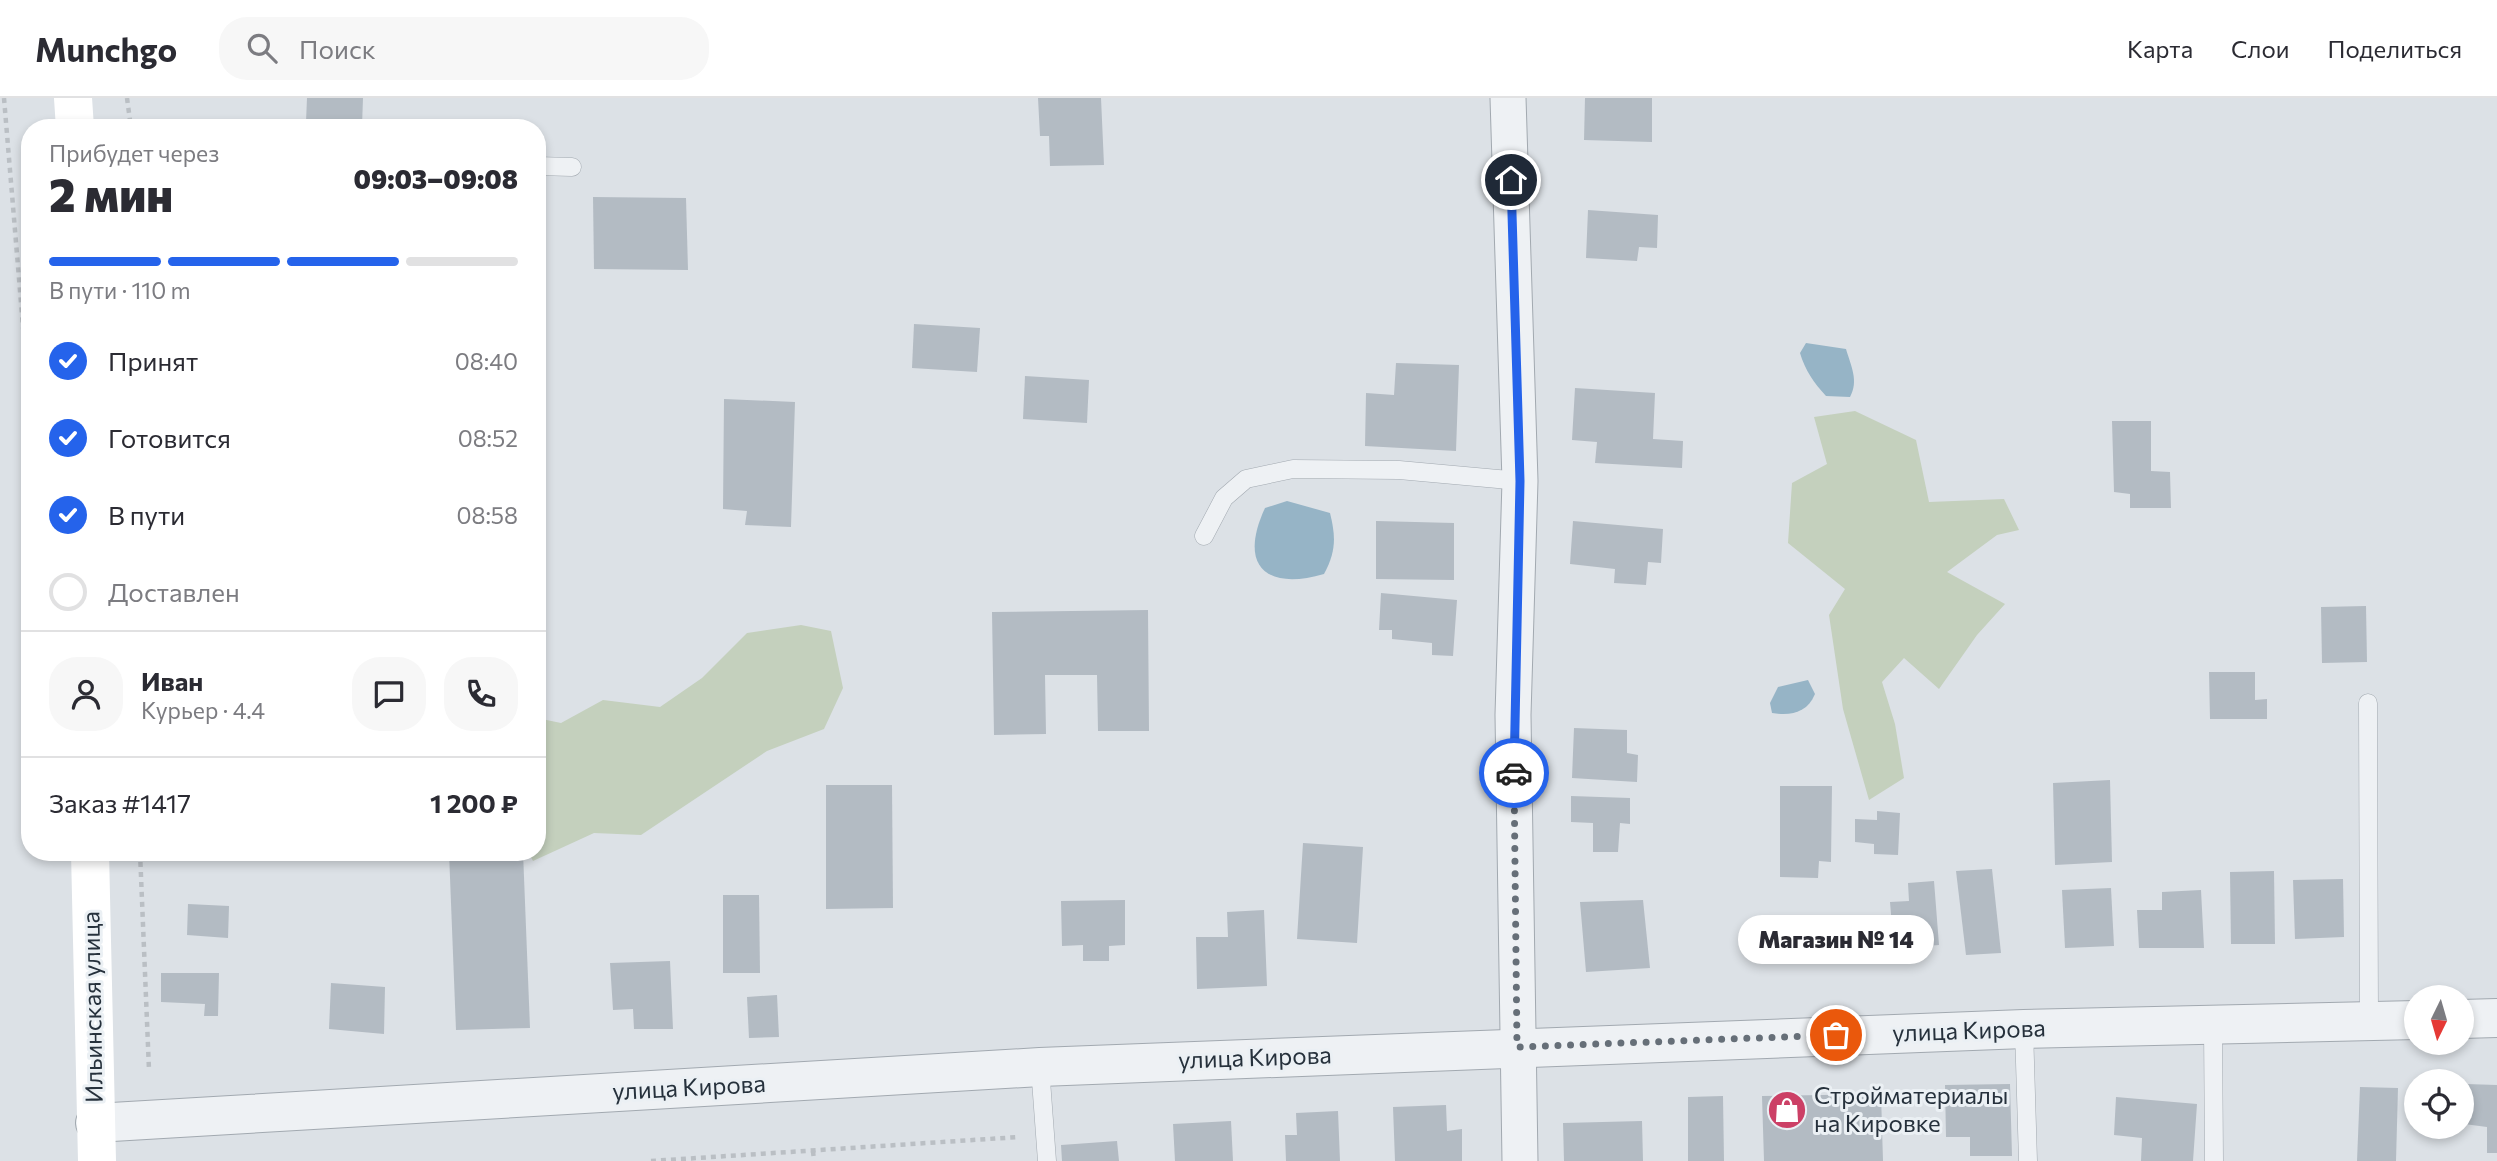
<!DOCTYPE html>
<html lang="ru">
<meta charset="utf-8">
<style>
body{margin:0;font-family:Commissioner,sans-serif;background:#f7f7f7;color:#2b2b33;height:100vh;display:flex;flex-direction:column;font-size:26px;white-space:nowrap}
*{box-sizing:border-box;margin:0}
p{font-size:23px;color:#7c7c81}
.icon{flex:none;width:38px;height:38px;fill:none;stroke:currentColor;stroke-width:2;stroke-linecap:round;stroke-linejoin:round}
.map{position:relative;flex:1;overflow:hidden}
.side{position:absolute;left:21px;top:21px;width:525px;height:742px;display:flex;flex-direction:column;background:#fff;border-radius:28px;box-shadow:0 4px 10px #0003}
.side>*{flex:none}
.needle{width:46px;rotate:185deg}
.buttons{position:absolute;left:2404px;top:887px;display:grid;gap:14px}
.buttons a{display:grid;place-items:center;width:70px;height:70px;border-radius:50%;background:#fff;box-shadow:0 4px 10px #0003;font-size:35px}
.pin{position:absolute;display:grid;place-items:center;width:60px;height:60px;color:#fff;margin:-30px;border:4px solid #fff;border-radius:50%;box-shadow:0 2px 7px #0007}
.courier{position:absolute;display:grid;place-items:center;width:70px;height:70px;margin:-35px;border:5px solid #2563eb;border-radius:50%;background:#fff;color:#222;box-shadow:0 2px 9px #0007}
.bubble{position:absolute;height:49px;border-radius:24px;background:#fff;box-shadow:0 4px 10px #0003;font-size:23px;font-weight:800;line-height:49px;text-align:center}
.overview em{font-style:normal;font-weight:800}
.overview div{display:flex;flex-direction:column-reverse}
.overview{display:flex;align-items:center;justify-content:space-between;height:119px;padding:0 28px}
h1{font-size:46px;font-weight:800;line-height:52px}
.bar{display:grid;grid-template-columns:repeat(4,1fr);gap:10px 7px;align-content:center;height:84px;padding:0 28px}
.bar i{height:9px;border-radius:5px;background:#e1e1e2}
.bar .selected{background:#2563eb}
.bar p{grid-column:span 4}
.line{display:flex;align-items:center;gap:18px;padding:0 28px;border-top:2px solid #e1e1e2}
.line div{flex:1}
.round{display:grid;place-items:center;flex:none;width:74px;height:74px;border-radius:28px;background:#f7f7f7}
ol{padding:0 28px;list-style:none}
li{display:flex;align-items:center;gap:21px;height:77px}
li p{margin-inline-start:auto}
li .icon{padding:7px;border-radius:50%;background:#2563eb;color:#fff;stroke-width:4}
li:last-child{color:#7c7c81}
li i{width:38px;height:38px;border:4px solid #e1e1e2;border-radius:50%}
header{display:flex;align-items:center;gap:42px;box-sizing:border-box;height:98px;padding:0 35px;background:#fff;border-bottom:2px solid #e1e1e2}
header strong{font-size:33px}
nav{display:flex;gap:38px;margin-inline-start:auto;font-size:24px}
.search{width:490px;height:63px;background:#f7f7f7;display:flex;align-items:center;gap:18px;box-sizing:border-box;padding:0 24px;border-radius:28px;color:#7c7c81;font-size:26px}
.map>svg:first-child{display:block}
.green{fill:#c4d0bd}
.water{fill:#96b4c6}
.building{fill:#b3bbc3}
.lines{fill:none;stroke-linecap:round;stroke-linejoin:round}
.service-casing{stroke:#a2a9b0;stroke-width:19}
.minor-casing{stroke:#a2a9b0;stroke-width:37}
.tertiary-casing{stroke:#a2a9b0;stroke-width:40}
.path{stroke:#babfc4;stroke-width:4.5;stroke-dasharray:5 5;stroke-linecap:butt}
.service{stroke:#eef1f4;stroke-width:18}
.minor{stroke:#eef1f4;stroke-width:35}
.tertiary{stroke:#eef1f4;stroke-width:38}
.secondary{stroke:#fff;stroke-width:38}
.done{stroke:#666f78;stroke-width:7;stroke-dasharray:0 12.6}
.route{stroke:#2563eb;stroke-width:9}
.labels{text-anchor:middle;stroke-width:6;stroke-linejoin:round;paint-order:stroke}
.street-label{font-size:24px;fill:#26313c;stroke:#ebf0f4}
.poi-label{font-size:24px;fill:#26313c;stroke:#ebf0f4;text-anchor:start}
</style>
<header>
<strong>Munchgo</strong>
<div class="search"><svg class="icon" aria-label="search" viewBox="0 0 24 24"><circle cx="10" cy="10" r="6"/><path d="M15 15l6 6"/></svg>Поиск</div>
<nav><a>Карта</a><a>Слои</a><a>Поделиться</a></nav>
</header>
<div class="map">
<svg width="2497" height="1063" viewBox="0 0 2497 1063">
<rect width="100%" height="100%" fill="#dce1e6"/>
<g class="green">
<path d="M1855,313l61,29 13,62 75,-3 15,31 -22,5 -50,37 58,32 -28,31 -38,54 -35,-31 -22,24 13,42 9,54 -35,22 -26,-91 -14,-94 16,-26 -57,-46 4,-60 35,-19 -13,-47z"/>
<path d="M801,527l30,6 12,57 -19,41 -57,22 -126,84 -47,-2 -61,28 -5,-9h9v-134l24,5 42,-23 57,7 42,-29 45,-45z"/>
</g>
<g class="water">
<path d="M1806,245l40,6c5,17 13,32 4,48l-24,-1c-12,-13 -21,-26 -26,-43z"/>
<path d="M1287,403l43,12c6,24 6,39 -6,61 -58,17 -86,-8 -59,-66z"/>
<path d="M1808,582l7,14c-8,19 -24,22 -43,19l-2,-10 8,-16z"/>
</g>
<g class="building">
<path d="M307,0h56l-1,28 -56,-4z"/>
<path d="M1038,0h63l3,67 -54,1 -1,-30h-9z"/>
<path d="M1585,0h67v44l-68,-2z"/>
<path d="M593,99l93,1 2,72 -94,-1z"/>
<path d="M1588,112l70,5 -1,33 -18,-1 -2,14 -51,-3z"/>
<path d="M914,226l66,4 -3,44 -65,-4z"/>
<path d="M1396,265l63,2 -3,86 -91,-5 1,-53 28,2z"/>
<path d="M1025,278l64,4 -2,43 -64,-4z"/>
<path d="M1575,290l80,5 -2,46 30,2 -1,27 -87,-5 2,-21 -25,-2z"/>
<path d="M724,301l71,3 -4,125 -46,-2 2,-14 -24,-2z"/>
<path d="M2112,323h39v50l19,1 1,36h-41v-14l-16,-2z"/>
<path d="M1376,423l78,2v57l-78,-1z"/>
<path d="M1573,423l90,8 -2,34 -13,-1 -2,23 -32,-2 1,-14 -45,-5z"/>
<path d="M1381,495l76,7 -4,56 -21,-1v-12l-40,-4v-9h-13z"/>
<path d="M2366,508l1,56 -45,1 -1,-56z"/>
<path d="M1148,512l1,121h-51l-1,-56h-52l1,59 -52,1 -2,-123z"/>
<path d="M2209,574h46v28l12,-1v20h-57z"/>
<path d="M1574,630l53,2v23l11,2 -1,27 -65,-4z"/>
<path d="M2110,682l2,82 -57,3 -2,-82z"/>
<path d="M826,687h66l1,123 -67,1z"/>
<path d="M1780,688h52l-1,76 -12,-1 -1,17 -38,-1z"/>
<path d="M1571,698l59,2v26l-10,-1 -2,29h-25v-29l-22,-1z"/>
<path d="M1877,713l23,2 -2,42 -24,-1v-10l-19,-2v-23l22,1z"/>
<path d="M1303,745l60,4 -6,96 -60,-4z"/>
<path d="M449,754h74l7,176 -74,2z"/>
<path d="M1992,771l9,84 -35,2 -10,-84z"/>
<path d="M2274,773l1,73h-44l-1,-72z"/>
<path d="M2343,781l1,58 -49,2 -2,-59z"/>
<path d="M1934,783l5,64 -26,2 -2,-23 -19,2 -2,-24 19,-1 -1,-18z"/>
<path d="M2111,790l3,58 -49,2 -3,-58z"/>
<path d="M2201,792l3,58h-65l-2,-38h25v-18z"/>
<path d="M723,797h36l1,78h-37z"/>
<path d="M1125,802v45l-16,1v15h-26v-16l-21,1 -1,-45z"/>
<path d="M1643,802l7,68 -64,4 -6,-70z"/>
<path d="M188,806l41,2 -1,32 -41,-3z"/>
<path d="M1264,812l3,76 -70,3 -1,-52h32l-1,-25z"/>
<path d="M670,863l3,68h-39l-1,-20 -20,1 -3,-47z"/>
<path d="M161,875h58l-1,43h-14l1,-12 -44,-2z"/>
<path d="M331,885l54,4 -1,47 -55,-5z"/>
<path d="M777,897l2,42 -30,1 -2,-41z"/>
<path d="M2010,986l2,72h-42v-19h-24l-1,-52z"/>
<path d="M2466,986l31,1v68h-10v-26l-23,-3z"/>
<path d="M2360,989l38,1 -2,73h-39z"/>
<path d="M1881,996l2,67h-119l-2,-65z"/>
<path d="M1723,998l1,65h-36v-64z"/>
<path d="M2116,999l81,7 -4,57h-52l1,-23 -28,-3z"/>
<path d="M1446,1007l1,26 15,-2v32h-67l-2,-54z"/>
<path d="M1338,1013l2,50h-54l-1,-26h12l-1,-22z"/>
<path d="M1231,1023l2,40h-58l-2,-37z"/>
<path d="M1642,1023l1,40h-79l-1,-38z"/>
<path d="M1117,1043l2,20h-57l-1,-16z"/>
</g>
<g class="lines">
<g class="service-casing">
<g id="service">
<path d="M537,68l35,1"/>
<path d="M1204,438l20,-38 22,-19 47,-10 106,1 121,11"/>
<path d="M2368,605l1,319"/>
<path d="M2213,928l1,135"/>
<path d="M2024,931l4,132"/>
<path d="M1040,969l7,94"/>
</g>
</g>
<g class="minor-casing">
<path id="minor" d="M1508,0l12,383 -7,234 7,446"/>
</g>
<g class="tertiary-casing">
<g id="tertiary">
<path d="M2462,921l35,-1"/>
<path d="M95,1025l945,-56 984,-38 393,-9"/>
</g>
</g>
<g class="path">
<path d="M4,0l26,313"/>
<path d="M127,0l4,30"/>
<path d="M140,754l9,218"/>
<path d="M813,1053l1,10"/>
<path d="M651,1063l368,-24"/>
</g>
<use href="#service" class="service"/>
<use href="#minor" class="minor"/>
<use href="#tertiary" class="tertiary"/>
<g class="secondary">
<path d="M73,0l2,30"/>
<path d="M90,754l7,309"/>
</g>
</g>
<g class="lines">
<path class="done" d="M1514,675l3,274 319,-12"/>
<path class="route" d="M1511,82l9,301 -6,292"/>
</g>
<defs>
<g id="shop-disc" transform="scale(2.0125)"><circle r="9.5" fill="#cc4066" stroke="#ebf0f4"/><path d="M-5-2.5h2.3a2.7 3.5 0 0 1 5.4 0H5L5.5 6h-11ZM-1.5-2.5h3a1.5 2.3 0 0 0-3 0Z" fill="#fff"/></g>
</defs>
<g fill-rule="evenodd">
<use href="#shop-disc" x="1787" y="1012"/>
</g>
<g class="labels">
<g class="street-label">
<text transform="translate(93 909) rotate(-91)" y="8">Ильинская улица</text>
<text transform="translate(1969 933) rotate(-2)" y="8">улица Кирова</text>
<text transform="translate(1255 960) rotate(-2)" y="8">улица Кирова</text>
<text transform="translate(689 990) rotate(-3)" y="8">улица Кирова</text>
</g>
<g class="poi-label">
<text x="1814" y="1006">Стройматериалы<tspan x="1814" dy="28">на Кировке</tspan></text>
</g>
</g>
</svg>
<div class="buttons">
<a><svg class="needle" viewBox="-14 -14 28 28"><path d="M0-13l5 13h-10z" fill="#e53935"/><path d="M0 13l5-13h-10z" fill="#7c7c81"/></svg></a>
<a><svg class="icon" aria-label="locate" viewBox="0 0 24 24"><circle cx="12" cy="12" r="6"/><path d="M12 2v4M12 18v4M2 12h4M18 12h4"/></svg></a>
</div>
<div class="pin" style="left:1836px;top:937px;background:#ea580c"><svg class="icon" aria-label="bag" viewBox="0 0 24 24"><path d="M5 8h14l-1 12H6zM9 8a3 3 0 0 1 6 0"/></svg></div>
<div class="pin" style="left:1511px;top:82px;background:#1f2937"><svg class="icon" aria-label="home" viewBox="0 0 24 24"><path d="M3 11l9-7 9 7M6 9v11h12V9"/></svg></div>
<div class="courier" style="left:1514px;top:675px"><svg class="icon" aria-label="car" viewBox="0 0 24 24"><path d="M5 17H2v-5l4-1 3-4h7l3 4 3 1v5h-3M9 17h6M6 11h13"/><circle cx="7" cy="17" r="2"/><circle cx="17" cy="17" r="2"/></svg></div>
<div class="bubble" style="left:1738px;top:817px;width:196px">Магазин № 14</div>
<section class="side">
<div class="overview"><div><h1>2 мин</h1><p>Прибудет через</p></div><em>09:03–09:08</em></div>
<div class="bar"><i class="selected"></i><i class="selected"></i><i class="selected"></i><i></i><p>В пути · 110 m</p></div>
<ol>
<li><svg class="icon" aria-label="check" viewBox="0 0 24 24"><path d="M5 12l5 5 9-10"/></svg>Принят<p>08:40</p></li>
<li><svg class="icon" aria-label="check" viewBox="0 0 24 24"><path d="M5 12l5 5 9-10"/></svg>Готовится<p>08:52</p></li>
<li><svg class="icon" aria-label="check" viewBox="0 0 24 24"><path d="M5 12l5 5 9-10"/></svg>В пути<p>08:58</p></li>
<li><i></i>Доставлен</li>
</ol>
<div class="line" style="height:126px"><a class="round"><svg class="icon" aria-label="person" viewBox="0 0 24 24"><circle cx="12" cy="8" r="4"/><path d="M4 21q1-7 8-7t8 7"/></svg></a><div><b>Иван</b><p>Курьер · 4.4</p></div><a class="round"><svg class="icon" aria-label="chat" viewBox="0 0 24 24"><path d="M4 5h16v11H9l-5 4z"/></svg></a><a class="round"><svg class="icon" aria-label="phone" viewBox="0 0 24 24"><path d="M5 4h4l2 5-3 2q2 4 5 5l2-3 5 2v4C11 20 4 13 5 4z"/></svg></a></div>
<div class="line" style="height:91px"><div>Заказ #1417</div><b>1 200 ₽</b></div>
</section>
</div>
